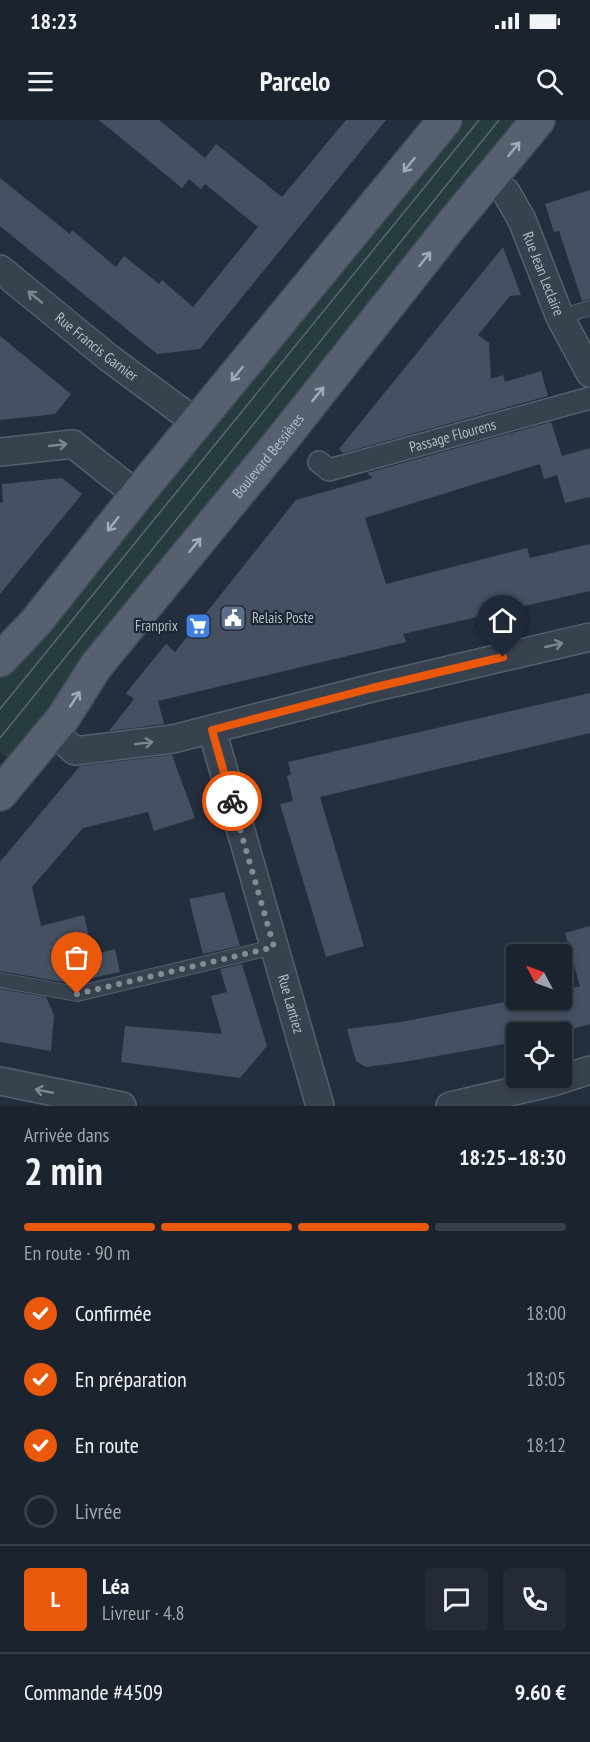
<!DOCTYPE html>
<html lang="fr">
<meta charset="utf-8">
<style>
body{margin:0;font-family:"PT Sans Narrow",sans-serif;background:#242b36;color:#f1f3f6;height:100vh;display:flex;flex-direction:column;font-size:22px;white-space:nowrap}
*{box-sizing:border-box;margin:0}
p{font-size:20px;color:#a0a4aa}
.icon{flex:none;width:33px;height:33px;fill:none;stroke:currentColor;stroke-width:2;stroke-linecap:round;stroke-linejoin:round}
.map{position:relative;height:986px;overflow:hidden}
.panel{display:flex;flex-direction:column;background:#1b232e;flex:1}
.panel>*{flex:none}
.needle{width:39px;rotate:311deg}
.fabs{position:absolute;left:506px;top:824px;display:grid;gap:12px}
.fabs a{display:grid;place-items:center;width:66px;height:66px;border-radius:6px;background:#1b232e;box-shadow:0 3px 9px #0003,0 0 0 2px #39404a;font-size:30px}
.pin{position:absolute;display:grid;place-items:center;width:51px;height:51px;color:#fff;margin:-62px -26px;border-radius:50% 50% 50% 0;rotate:-45deg;box-shadow:0 0 6px #0007}
.pin .icon{rotate:45deg}
.courier{position:absolute;display:grid;place-items:center;width:60px;height:60px;margin:-30px;border:4px solid #ea580c;border-radius:50%;background:#fff;color:#222;box-shadow:0 2px 8px #0007}
.overview em{font-style:normal;font-weight:700}
.overview div{display:flex;flex-direction:column-reverse}
.overview{display:flex;align-items:center;justify-content:space-between;height:102px;padding:0 24px}
h1{font-size:39px;font-weight:700;line-height:45px}
.bar{display:grid;grid-template-columns:repeat(4,1fr);gap:9px 6px;align-content:center;height:72px;padding:0 24px}
.bar i{height:8px;border-radius:4px;background:#39404a}
.bar .selected{background:#ea580c}
.bar p{grid-column:span 4}
.line{display:flex;align-items:center;gap:15px;padding:0 24px;border-top:2px solid #39404a}
.line div{flex:1}
.round{display:grid;place-items:center;flex:none;width:63px;height:63px;border-radius:6px;background:#242b36}
ol{padding:0 24px;list-style:none}
li{display:flex;align-items:center;gap:18px;height:66px}
li p{margin-inline-start:auto}
li .icon{padding:6px;border-radius:50%;background:#ea580c;color:#fff;stroke-width:4}
li:last-child{color:#a0a4aa}
li i{width:33px;height:33px;border:3px solid #39404a;border-radius:50%}
.status{display:flex;justify-content:space-between;align-items:center;height:42px;padding:0 30px;background:#1b232e;direction:ltr}
.status svg{height:16px;fill:currentColor}
header{display:flex;justify-content:space-between;align-items:center;height:78px;padding:0 24px;background:#1b232e;font-size:27px;font-weight:700}
.map>svg:first-child{display:block}
.green{fill:#263c3f}
.building{fill:#455162}
.lines{fill:none;stroke-linecap:round;stroke-linejoin:round}
.service-casing{stroke:#565f6c;stroke-width:16}
.pedestrian-casing{stroke:#565f6c;stroke-width:24}
.minor-casing{stroke:#565f6c;stroke-width:30}
.primary-casing{stroke:#414a57;stroke-width:36}
.service{stroke:#38414e;stroke-width:14}
.pedestrian{stroke:#38414e;stroke-width:21}
.minor{stroke:#38414e;stroke-width:27}
.primary{stroke:#56606e;stroke-width:33}
.tram{stroke:#5a6575;stroke-width:1.5}
.oneway{stroke:#a1aab7}
.oneway2{stroke:#7c8592}
.done{stroke:#828b98;stroke-width:6;stroke-dasharray:0 10.8}
.route{stroke:#ea580c;stroke-width:8}
.labels{text-anchor:middle;stroke-width:4.5;stroke-linejoin:round;paint-order:stroke}
.street-label{font-size:15px;fill:#b4bcc9;stroke:#1d2633}
.poi-label{font-size:15px;fill:#b4bcc9;stroke:#1d2633;text-anchor:start}
</style>
<div class="status"><b>18:23</b><svg viewBox="0 0 49 12"><path d="M0 12V9h3v3zM5 12V6h3v6zM10 12V3h3v9zM15 12V0h3v12zM26 1h20v11H26zM47 4h2v5h-2z"/></svg></div>
<header><svg class="icon" aria-label="menu" viewBox="0 0 24 24"><path d="M4 6h16M4 12h16M4 18h16"/></svg>Parcelo<svg class="icon" aria-label="search" viewBox="0 0 24 24"><circle cx="10" cy="10" r="6"/><path d="M15 15l6 6"/></svg></header>
<div class="map">
<svg width="590" height="986" viewBox="0 0 590 986">
<rect width="100%" height="100%" fill="#242f3e"/>
<path class="green" d="M465,0h54l-507,642 -12,-10v-79z"/>
<g class="building">
<path d="M99,0h60l46,38 11,-14 66,53 64,-77h40l-186,229 -43,5 -157,-128v-48l70,56 2,-4 44,37 8,-11 35,28 3,-4 31,27 65,-80 -53,-43 -4,5 -12,-10 -7,9z"/>
<path d="M590,70v109l-8,2 -23,-70 -5,1 -9,-28z"/>
<path d="M503,127l18,48 -11,1 -32,39 11,8 2,36 12,-4 2,7 36,-11 7,25 -205,57 -4,-4z"/>
<path d="M0,216l71,58 -16,20 -55,6z"/>
<path d="M551,302l11,34 28,-8v49l-25,6 -8,-28 -13,4 -4,-15 -175,54 21,66 141,-36 3,10 60,-14v47l-187,43 3,8 -248,59 6,23 -55,7 25,-32 -8,-6 40,-49 9,8 121,-152 77,-22 -6,-5z"/>
<path d="M62,358l20,16 -82,100v-91l3,-1 -1,-18z"/>
<path d="M590,573v40l-270,64 44,149 -38,11 -46,-153 13,-3 -6,-25 4,-2 -3,-12z"/>
<path d="M172,635l23,63 -41,13 -6,-19 -65,16 -51,59 9,39 43,-11 9,40 22,-6 5,23 -51,11 -69,-12v-109l80,-96z"/>
<path d="M224,772l16,54 -37,8 -14,-55z"/>
<path d="M590,806v98l-28,8h-46v10l-113,20 -37,5 -10,-6 -9,-32 54,-7 119,-23h41v-8l19,-5 -15,-53z"/>
<path d="M242,844l25,82 -27,32 -119,-16 4,-36 97,8 -11,-38 16,-4 -7,-23z"/>
<path d="M0,869l46,8 8,18 -3,36 -51,-9z"/>
</g>
<g class="lines">
<g class="service-casing">
<g id="service">
<path d="M560,197l30,-9"/>
<path d="M0,860l77,14 197,-47"/>
</g>
</g>
<g class="pedestrian-casing">
<g id="pedestrian">
<path id="s1" d="M319,342l10,8 261,-72"/>
</g>
</g>
<g class="minor-casing">
<g id="minor">
<path id="s2" d="M491,59l15,13 16,28 38,97 30,56"/>
<path id="s3" d="M0,149l109,89 88,65"/>
<path d="M0,332l73,-8 64,51"/>
<path id="s4" d="M212,610l108,376"/>
<path d="M52,611l23,20 98,-12 199,-51 218,-51"/>
<path d="M0,961l122,25"/>
<path d="M450,986l103,-24 37,-12"/>
</g>
</g>
<g class="primary-casing">
<g id="primary">
<path d="M0,540l36,-38 101,-127 308,-375"/>
<path id="s5" d="M0,674l63,-76 33,-52 188,-229 169,-214 85,-103"/>
</g>
</g>
<use href="#service" class="service"/>
<use href="#pedestrian" class="pedestrian"/>
<use href="#minor" class="minor"/>
<use href="#primary" class="primary"/>
<g class="tram">
<path d="M0,589l479,-589"/>
<path d="M0,618l499,-618"/>
</g>
</g>
<defs><path id="oneway-shaft" d="M-6 0H5M1.5-3L5.5 0L1.5 3" fill="none" stroke-width="1.6" stroke-linecap="round" stroke-linejoin="round" transform="scale(1.5)"/></defs>
<g class="oneway">
<use href="#oneway-shaft" transform="translate(514 29) rotate(-51)"/>
<use href="#oneway-shaft" transform="translate(409 45) rotate(129)"/>
<use href="#oneway-shaft" transform="translate(425 139) rotate(-52)"/>
<use href="#oneway-shaft" transform="translate(237 254) rotate(129)"/>
<use href="#oneway-shaft" transform="translate(318 274) rotate(-51)"/>
<use href="#oneway-shaft" transform="translate(113 404) rotate(128)"/>
<use href="#oneway-shaft" transform="translate(195 425) rotate(-51)"/>
<use href="#oneway-shaft" transform="translate(75 579) rotate(-57)"/>
</g>
<g class="oneway2">
<use href="#oneway-shaft" transform="translate(35 177) rotate(-141)"/>
<use href="#oneway-shaft" transform="translate(58 325) rotate(-6)"/>
<use href="#oneway-shaft" transform="translate(554 525) rotate(-13)"/>
<use href="#oneway-shaft" transform="translate(144 623) rotate(-7)"/>
<use href="#oneway-shaft" transform="translate(44 971) rotate(-169)"/>
</g>
<g class="lines">
<path class="done" d="M77,874l197,-47 -42,-146"/>
<path class="route" d="M232,681l-20,-71 160,-42 131,-31"/>
</g>
<defs>
<g id="civic-square" transform="scale(1.35)"><rect x="-9" y="-9" width="18" height="18" rx="4" fill="#5c6f8a" stroke="#1d2633"/><path d="M-.6-6.5H3V-4.5H.6V-3L4-1V1h2V6H-6V1h2V-1L-.6-3ZM-1.2 2.5V6h2.4V2.5Z" fill="#fff"/></g>
<g id="supermarket-square" transform="scale(1.35)"><rect x="-9" y="-9" width="18" height="18" rx="4" fill="#3f7fe0" stroke="#1d2633"/><path d="M-6-5.5h2.5l.6 2H6L4.5 2H-2.5L-4.4-4H-6ZM-1.5 3.2a1.3 1.3 0 1 0 .1 0ZM3 3.2a1.3 1.3 0 1 0 .1 0Z" fill="#fff"/></g>
</defs>
<g fill-rule="evenodd">
<use href="#civic-square" x="233" y="498"/>
<use href="#supermarket-square" x="198" y="506"/>
</g>
<g class="labels">
<g class="street-label">
<text dy="5" stroke="none"><textPath href="#s2" startOffset="110">Rue Jean Leclaire</textPath></text>
<text dy="5" stroke="none"><textPath href="#s3" startOffset="124">Rue Francis Garnier</textPath></text>
<text dy="5" stroke="none"><textPath href="#s1" startOffset="141">Passage Flourens</textPath></text>
<text dy="5" stroke="none"><textPath href="#s5" startOffset="432">Boulevard Bessières</textPath></text>
<text dy="5" stroke="none"><textPath href="#s4" startOffset="285">Rue Lantiez</textPath></text>
</g>
<g class="poi-label">
<text x="252" y="503">Relais Poste</text>
<text x="178" y="511" text-anchor="end">Franprix</text>
</g>
</g>
</svg>
<div class="fabs">
<a><svg class="needle" viewBox="-14 -14 28 28"><path d="M0-13l5 13h-10z" fill="#e53935"/><path d="M0 13l5-13h-10z" fill="#a0a4aa"/></svg></a>
<a><svg class="icon" aria-label="locate" viewBox="0 0 24 24"><circle cx="12" cy="12" r="6"/><path d="M12 2v4M12 18v4M2 12h4M18 12h4"/></svg></a>
</div>
<div class="pin" style="left:77px;top:874px;background:#ea580c"><svg class="icon" aria-label="bag" viewBox="0 0 24 24"><path d="M5 8h14l-1 12H6zM9 8a3 3 0 0 1 6 0"/></svg></div>
<div class="pin" style="left:503px;top:537px;background:#1f2937"><svg class="icon" aria-label="home" viewBox="0 0 24 24"><path d="M3 11l9-7 9 7M6 9v11h12V9"/></svg></div>
<div class="courier" style="left:232px;top:681px"><svg class="icon" aria-label="bike" viewBox="0 0 24 24"><circle cx="6" cy="16" r="4"/><circle cx="18" cy="16" r="4"/><path d="M6 16l4-8h5l3 8M10 8l3 8H6M13 5h3"/></svg></div>
</div>
<section class="panel">
<div class="overview"><div><h1>2 min</h1><p>Arrivée dans</p></div><em>18:25–18:30</em></div>
<div class="bar"><i class="selected"></i><i class="selected"></i><i class="selected"></i><i></i><p>En route · 90 m</p></div>
<ol>
<li><svg class="icon" aria-label="check" viewBox="0 0 24 24"><path d="M5 12l5 5 9-10"/></svg>Confirmée<p>18:00</p></li>
<li><svg class="icon" aria-label="check" viewBox="0 0 24 24"><path d="M5 12l5 5 9-10"/></svg>En préparation<p>18:05</p></li>
<li><svg class="icon" aria-label="check" viewBox="0 0 24 24"><path d="M5 12l5 5 9-10"/></svg>En route<p>18:12</p></li>
<li><i></i>Livrée</li>
</ol>
<div class="line" style="height:108px"><b class="round" style="background:#ea580c;color:#fff">L</b><div><b>Léa</b><p>Livreur · 4.8</p></div><a class="round"><svg class="icon" aria-label="chat" viewBox="0 0 24 24"><path d="M4 5h16v11H9l-5 4z"/></svg></a><a class="round"><svg class="icon" aria-label="phone" viewBox="0 0 24 24"><path d="M5 4h4l2 5-3 2q2 4 5 5l2-3 5 2v4C11 20 4 13 5 4z"/></svg></a></div>
<div class="line" style="height:78px"><div>Commande #4509</div><b>9.60 €</b></div>
</section>
